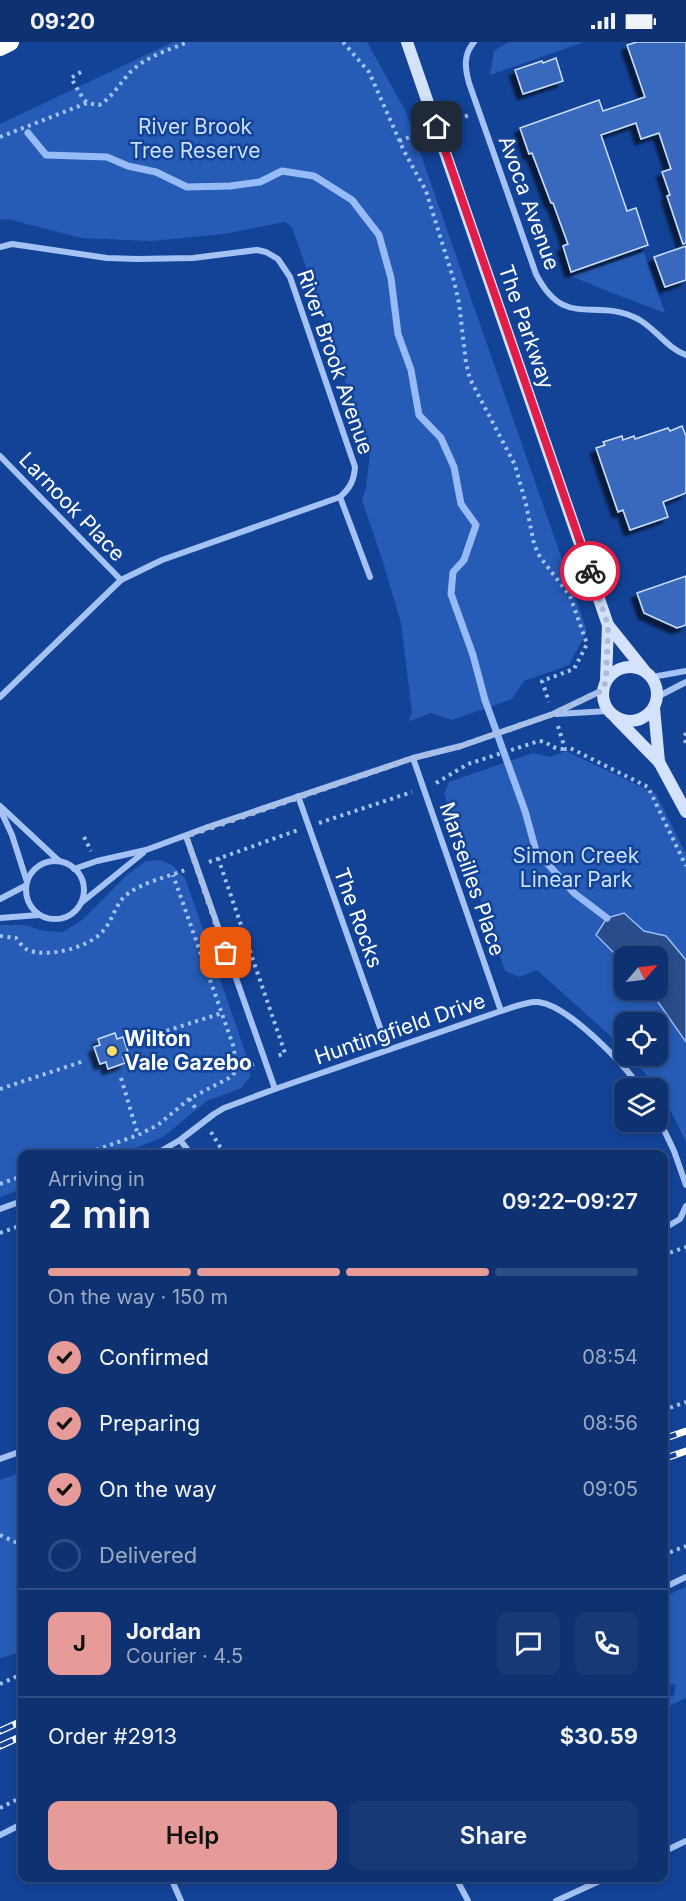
<!DOCTYPE html>
<meta charset="utf-8">
<style>
body{margin:0;font-family:Inter,sans-serif;background:#173a76;color:#f1f3f6;height:100vh;display:flex;flex-direction:column;font-size:22px;white-space:nowrap}
*{box-sizing:border-box;margin:0}
p{font-size:20px;color:#9baac3}
.icon{flex:none;width:33px;height:33px;fill:none;stroke:currentColor;stroke-width:2;stroke-linecap:round;stroke-linejoin:round}
.map{position:relative;flex:1;overflow:hidden}
.sheet{position:absolute;left:18px;top:1108px;width:650px;height:732px;display:flex;flex-direction:column;background:#0e3271;border-radius:12px;box-shadow:0 3px 9px #0003,0 0 0 2px #2e4d84}
.sheet>*{flex:none}
.needle{width:39px;rotate:62deg}
.controls{position:absolute;left:614px;top:904px;display:grid;gap:12px}
.controls a{display:grid;place-items:center;width:54px;height:54px;border-radius:12px;background:#0e3271;box-shadow:0 3px 9px #0003,0 0 0 2px #2e4d84;font-size:30px}
.pin{position:absolute;display:grid;place-items:center;width:51px;height:51px;color:#fff;margin:-26px;border-radius:12px;box-shadow:0 3px 9px #0006}
.courier{position:absolute;display:grid;place-items:center;width:60px;height:60px;margin:-30px;border:4px solid #e11d48;border-radius:50%;background:#fff;color:#222;box-shadow:0 2px 8px #0007}
.head em{font-style:normal;font-weight:600}
.head div{display:flex;flex-direction:column-reverse}
.head{display:flex;align-items:center;justify-content:space-between;height:102px;padding:0 30px}
h1{font-size:39px;font-weight:600;line-height:45px}
.bar{display:grid;grid-template-columns:repeat(4,1fr);gap:9px 6px;align-content:center;height:72px;padding:0 30px}
.bar i{height:8px;border-radius:4px;background:#2e4d84}
.bar .selected{background:#e69b98}
.bar p{grid-column:span 4}
.line{display:flex;align-items:center;gap:15px;padding:0 30px;border-top:2px solid #2e4d84}
.line div{flex:1}
.round{display:grid;place-items:center;flex:none;width:63px;height:63px;border-radius:12px;background:#173a76}
ol{padding:0 30px;list-style:none}
li{display:flex;align-items:center;gap:18px;height:66px}
li p{margin-inline-start:auto}
li .icon{padding:6px;border-radius:50%;background:#e69b98;color:#111;stroke-width:4}
li:last-child{color:#9baac3}
li i{width:33px;height:33px;border:3px solid #2e4d84;border-radius:50%}
.button{display:flex;gap:12px;margin-top:auto;padding:12px 30px}
.button a{flex:1;height:69px;border-radius:12px;background:#e69b98;color:#111;font-size:24px;font-weight:600;line-height:69px;text-align:center}
.button a+a{background:#173a76;color:#f1f3f6}
.status{display:flex;justify-content:space-between;align-items:center;height:42px;padding:0 30px;background:#0e3271;direction:ltr}
.status svg{height:16px;fill:currentColor}
.map>svg:first-child{display:block}
.green{fill:#265bb6;fill-rule:evenodd}
.water{fill:#2a4c8b;stroke:#96bbf6;stroke-width:1.5}
.lines{fill:none;stroke-linecap:round;stroke-linejoin:round}
.stream{stroke:#96bbf6;stroke-width:7}
.building{fill:#3769bd;stroke:#ccdffd;stroke-width:1.5;filter:url(#shadow)}
.path{stroke:#a4c2f3;stroke-width:4;stroke-dasharray:3 4.5;stroke-linecap:butt}
.street{stroke:#a4c2f3;stroke-width:6}
.secondary{stroke:#d4e2fc;stroke-width:12}
.highway{stroke:#fff;stroke-width:18}
.rail-casing{stroke:#fff;stroke-width:7}
.rail{stroke:#134397;stroke-width:4.5;stroke-dasharray:14;stroke-linecap:butt}
.done{stroke:#acbddb;stroke-width:6;stroke-dasharray:0 10.8}
.route{stroke:#e11d48;stroke-width:8}
.poi-dot{fill:#ffde66;stroke:#134397;stroke-width:2}
.labels{text-anchor:middle;stroke-width:5;stroke-linejoin:round;paint-order:stroke}
.park-label{font-size:21px;fill:#ccdffd;stroke:#134397}
.street-label{font-size:21px;fill:#fff;stroke:#134397}
.poi-label{font-size:21px;font-weight:bold;fill:#fff;stroke:#134397;text-anchor:start}
</style>
<div class="status"><b>09:20</b><svg viewBox="0 0 49 12"><path d="M0 12V9h3v3zM5 12V6h3v6zM10 12V3h3v9zM15 12V0h3v12zM26 1h20v11H26zM47 4h2v5h-2z"/></svg></div>
<div class="map">
<svg width="686" height="1859" viewBox="0 0 686 1859">
<defs>
<filter id="shadow"><feDropShadow dx="-5.5" dy="5.5" stdDeviation="1.5" flood-color="#0009"/></filter>
</defs>
<rect width="100%" height="100%" fill="#134397"/>
<g class="green">
<path d="M173,0h194l39,70 181,519 -18,34 -45,16 -12,18 -60,21 -21,-7 -22,8 3,-9 -11,-89 -19,-64 -20,-59 4,-12 4,-35 -78,-226 -7,-5 -61,12 -73,7 -70,-3 -73,-19 -8,1v-96z"/>
<path d="M508,0h76l-94,33 4,-24z"/>
<path d="M644,210l21,61 -58,-22 -36,-15z"/>
<path d="M566,709l90,43 30,60v288l-24,-49 -32,-37h27v-33h-33v25l-87,-78 -18,7 -14,-6 -61,-177 5,-12 84,-29 17,4zM624,915h33v33h-33z"/>
<path d="M161,818l11,5 13,13 63,182 2,17 -9,11 -34,13 -44,36 -44,18h-97v34l-22,8v-272h24l21,6 18,1 19,-12 45,-45 19,-14z"/>
<path d="M22,1430v180l-22,6v-178z"/>
<path d="M686,1545v111l-23,11v-14l11,1 2,-11 -13,-2v-86z"/>
</g>
<path class="water" d="M624,871l20,18 22,5 20,24v82l-30,-43 -11,-9h12v-33h-33v6l-28,-28 11,-17z"/>
<g class="lines">
<path class="stream" d="M28,91l18,22 61,2 21,9 28,6 31,15 43,-1 30,-4 22,-11 32,5 38,24 27,35 12,43 7,56 13,36 8,45 22,23 13,29 7,37 15,21 -12,35 -11,12 -2,22 22,61 12,45 40,111 11,40 38,42 33,25"/>
</g>
<g class="building">
<path d="M637,0h49v201l-3,1 -16,-48 3,-1 -8,-23 9,-3 -12,-36 -18,6 -5,-16 -35,12 26,76 9,-3 12,37 -77,27 -8,-26 5,-2 -15,-41h-2l-19,-50 -3,1 -9,-26 79,-28 4,11 42,-14 -18,-52z"/>
<path d="M556,16l7,23 -40,13 -8,-24 27,-9 1,2z"/>
<path d="M686,204v34l-21,7 -11,-30z"/>
<path d="M682,384l4,10v57l-23,9 5,15 -38,13 -7,-20 -5,2 -22,-64 9,-3 -2,-3 19,-6 1,4 11,-4 1,3 33,-11 2,3z"/>
<path d="M686,534v49l-9,3 -33,-15 -7,-20z"/>
<path d="M115,991l2,6 6,-2 6,18 -6,2 2,6 -17,6 -2,-7 -6,2 -6,-17 6,-2 -2,-6z"/>
</g>
<g class="lines">
<g class="path">
<path d="M343,0l26,30 35,79 22,40 28,90 5,22 7,60 4,16 45,86 11,39 8,40 6,13 30,39 17,48 -13,25 -32,12 7,21"/>
<path d="M81,30l-10,6 11,19 5,6"/>
<path d="M451,80l18,-7"/>
<path d="M0,95l87,-34 12,2c16,-9 23,-27 37,-38 15,-12 35,-18 52,-25"/>
<path d="M399,99l22,-8"/>
<path d="M558,684l7,23 5,-1 78,39 38,79"/>
<path d="M686,691l-2,5 2,5"/>
<path d="M436,741l32,-19 71,-23c11,1 13,9 26,8"/>
<path d="M319,781l93,-31"/>
<path d="M84,795l7,14"/>
<path d="M218,816l67,195 -10,4"/>
<path d="M209,820l89,-32"/>
<path d="M0,894l16,2c3,3 6,9 10,11 19,10 63,-1 77,-18 11,-12 12,-29 26,-38 15,-11 38,-16 56,-23"/>
<path d="M138,998l84,-27"/>
<path d="M237,1026l17,-4"/>
<path d="M121,1036l17,57"/>
<path d="M0,1047l84,-28"/>
<path d="M189,1057l8,11"/>
<path d="M211,1090l14,23"/>
<path d="M82,1113l56,-20 20,-10 31,-26 40,-21 4,-3 4,-7 -4,-23 -60,-170"/>
<path d="M0,1142l22,-8"/>
<path d="M0,1191l22,-8"/>
<path d="M663,1213l23,-8"/>
<path d="M663,1368l23,-8"/>
<path d="M0,1493l22,10"/>
<path d="M663,1513l23,-9"/>
<path d="M0,1642l22,-10"/>
<path d="M0,1766l22,-11"/>
</g>
<g class="street">
<path d="M474,0c-11,13 -9,26 -5,41l67,191c29,57 58,22 102,45 18,10 29,29 48,36"/>
<path d="M0,205l12,-3 95,14 30,1 56,-1 64,-8 9,2 12,7 12,18 65,190c-1,14 -5,21 -15,30l-178,63 -41,20 -121,117"/>
<path d="M0,414l121,124"/>
<path d="M340,455l30,80"/>
<path d="M652,635l34,-6"/>
<path d="M657,655l29,-15"/>
<path d="M557,672l51,-3"/>
<path d="M413,716l88,253"/>
<path d="M298,754l90,254"/>
<path d="M0,764l59,55"/>
<path d="M0,767l12,26 15,47"/>
<path d="M186,794l89,253"/>
<circle cx="55" cy="848" r="29"/>
<path d="M74,827l23,-8 49,-11 62,-23 205,-69 48,-12 66,-23 26,-9 50,-24"/>
<path d="M0,857l25,-13"/>
<path d="M81,861l62,-50"/>
<path d="M0,876l39,-3"/>
<path d="M657,1073l17,36 12,34"/>
<path d="M180,1098l12,15"/>
<path d="M154,1113l26,-15 34,-26 10,-6 51,-19 226,-78c11,-3 25,-10 37,-9 30,3 86,62 103,87"/>
<path d="M0,1167l22,-8"/>
<path d="M663,1187l17,-10 6,-13"/>
<path d="M0,1417l22,-8"/>
<path d="M663,1546l23,-11"/>
<path d="M0,1793l22,-11"/>
<path d="M663,1810l23,-11"/>
<path d="M171,1836l10,23"/>
<path d="M456,1836l12,23"/>
<path d="M556,1859l50,-23"/>
</g>
<g class="secondary">
<path d="M407,0l201,583 36,45"/>
<circle cx="630" cy="652" r="27"/>
<path d="M606,638l2,-55"/>
<path d="M654,666l5,54"/>
<path d="M616,676l43,44 27,50"/>
</g>
<path class="highway" d="M0,5l10,-5"/>
<g class="rail-casing">
<g id="rail">
<path d="M663,1397l23,-8"/>
<path d="M663,1417l23,-8"/>
<path d="M0,1689l22,-10"/>
<path d="M0,1704l22,-10"/>
</g>
</g>
<use href="#rail" class="rail"/>
</g>
<g class="lines">
<path class="done" d="M226,911l-40,-117 227,-78 48,-12 92,-32 50,-24 3,-10 2,-55 -18,-54"/>
<path class="route" d="M437,85l153,444"/>
</g>
<circle class="poi-dot" cx="112" cy="1009" r="6"/>
<g class="labels">
<g class="park-label">
<text x="195" y="92">River Brook<tspan x="195" dy="24">Tree Reserve</tspan></text>
<text x="576" y="821">Simon Creek<tspan x="576" dy="24">Linear Park</tspan></text>
</g>
<g class="street-label">
<text transform="translate(529 161) rotate(70)" y="7">Avoca Avenue</text>
<text transform="translate(526 285) rotate(71)" y="7">The Parkway</text>
<text transform="translate(335 320) rotate(71)" y="7">River Brook Avenue</text>
<text transform="translate(72 465) rotate(46)" y="7">Larnook Place</text>
<text transform="translate(472 837) rotate(71)" y="7">Marseilles Place</text>
<text transform="translate(358 876) rotate(70)" y="7">The Rocks</text>
<text transform="translate(400 987) rotate(-19)" y="7">Huntingfield Drive</text>
</g>
<g class="poi-label">
<text x="124" y="1004">Wilton<tspan x="124" dy="24">Vale Gazebo</tspan></text>
</g>
</g>
</svg>
<div class="controls">
<a><svg class="needle" viewBox="-14 -14 28 28"><path d="M0-13l5 13h-10z" fill="#e53935"/><path d="M0 13l5-13h-10z" fill="#9baac3"/></svg></a>
<a><svg class="icon" aria-label="locate" viewBox="0 0 24 24"><circle cx="12" cy="12" r="6"/><path d="M12 2v4M12 18v4M2 12h4M18 12h4"/></svg></a>
<a><svg class="icon" aria-label="layers" viewBox="0 0 24 24"><path d="M12 4l9 5-9 5-9-5zM3 14l9 5 9-5"/></svg></a>
</div>
<div class="pin" style="left:226px;top:911px;background:#ea580c"><svg class="icon" aria-label="bag" viewBox="0 0 24 24"><path d="M5 8h14l-1 12H6zM9 8a3 3 0 0 1 6 0"/></svg></div>
<div class="pin" style="left:437px;top:85px;background:#1f2937"><svg class="icon" aria-label="home" viewBox="0 0 24 24"><path d="M3 11l9-7 9 7M6 9v11h12V9"/></svg></div>
<div class="courier" style="left:590px;top:529px"><svg class="icon" aria-label="bike" viewBox="0 0 24 24"><circle cx="6" cy="16" r="4"/><circle cx="18" cy="16" r="4"/><path d="M6 16l4-8h5l3 8M10 8l3 8H6M13 5h3"/></svg></div>
<section class="sheet">
<div class="head"><div><h1>2 min</h1><p>Arriving in</p></div><em>09:22–09:27</em></div>
<div class="bar"><i class="selected"></i><i class="selected"></i><i class="selected"></i><i></i><p>On the way · 150 m</p></div>
<ol>
<li><svg class="icon" aria-label="check" viewBox="0 0 24 24"><path d="M5 12l5 5 9-10"/></svg>Confirmed<p>08:54</p></li>
<li><svg class="icon" aria-label="check" viewBox="0 0 24 24"><path d="M5 12l5 5 9-10"/></svg>Preparing<p>08:56</p></li>
<li><svg class="icon" aria-label="check" viewBox="0 0 24 24"><path d="M5 12l5 5 9-10"/></svg>On the way<p>09:05</p></li>
<li><i></i>Delivered</li>
</ol>
<div class="line" style="height:108px"><b class="round" style="background:#e69b98;color:#111">J</b><div><b>Jordan</b><p>Courier · 4.5</p></div><a class="round"><svg class="icon" aria-label="chat" viewBox="0 0 24 24"><path d="M4 5h16v11H9l-5 4z"/></svg></a><a class="round"><svg class="icon" aria-label="phone" viewBox="0 0 24 24"><path d="M5 4h4l2 5-3 2q2 4 5 5l2-3 5 2v4C11 20 4 13 5 4z"/></svg></a></div>
<div class="line" style="height:78px"><div>Order #2913</div><b>$30.59</b></div>
<div class="button"><a>Help</a><a>Share</a></div>
</section>
</div>
